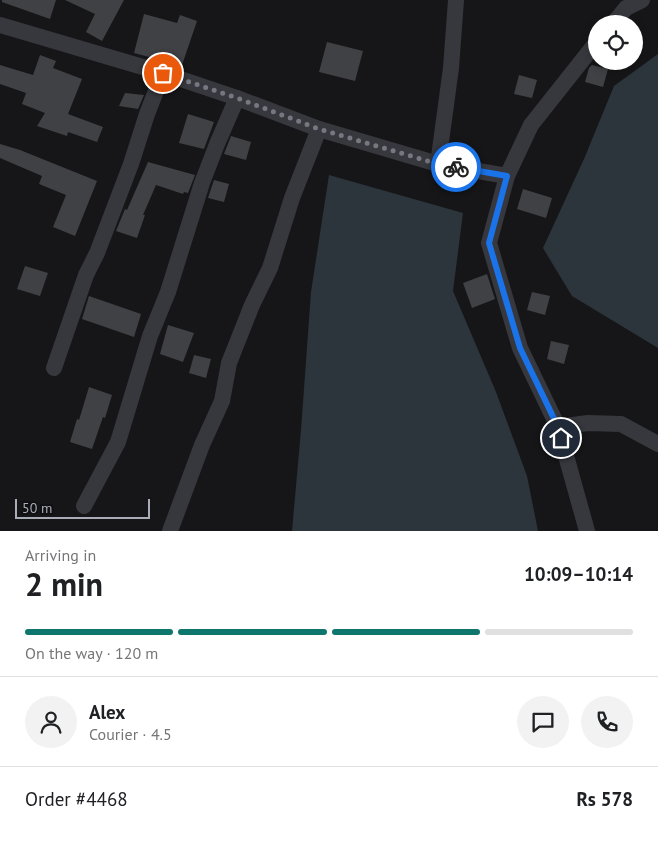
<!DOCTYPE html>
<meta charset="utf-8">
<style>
body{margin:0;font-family:"PT Sans",sans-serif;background:#f2f2f2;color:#202124;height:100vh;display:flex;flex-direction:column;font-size:19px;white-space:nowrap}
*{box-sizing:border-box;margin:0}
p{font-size:16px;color:#757577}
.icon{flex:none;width:28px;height:28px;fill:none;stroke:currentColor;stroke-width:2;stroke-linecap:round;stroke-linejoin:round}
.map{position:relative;height:531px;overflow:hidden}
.drawer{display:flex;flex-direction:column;background:#fff;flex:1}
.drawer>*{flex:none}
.fabs{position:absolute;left:588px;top:15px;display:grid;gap:10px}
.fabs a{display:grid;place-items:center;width:55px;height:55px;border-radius:50%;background:#fff;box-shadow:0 2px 8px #0003;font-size:25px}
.scale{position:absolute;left:15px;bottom:12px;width:135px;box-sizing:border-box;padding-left:5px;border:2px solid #a8adb8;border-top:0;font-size:14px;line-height:18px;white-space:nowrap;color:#a8adb8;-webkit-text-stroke:4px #111113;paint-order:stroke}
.pin{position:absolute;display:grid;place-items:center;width:42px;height:42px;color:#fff;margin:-21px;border:2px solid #fff;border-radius:50%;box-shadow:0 1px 5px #0007}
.courier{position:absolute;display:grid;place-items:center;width:50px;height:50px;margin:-25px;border:4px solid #1a73e8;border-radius:50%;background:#fff;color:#222;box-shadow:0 1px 6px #0007}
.summary em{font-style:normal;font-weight:700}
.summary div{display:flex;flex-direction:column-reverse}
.summary{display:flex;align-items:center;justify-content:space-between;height:85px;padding:0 25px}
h1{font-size:32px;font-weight:700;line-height:38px}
.bar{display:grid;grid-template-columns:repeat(4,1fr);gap:8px 5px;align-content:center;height:60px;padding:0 25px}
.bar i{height:6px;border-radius:4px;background:#e0e0e0}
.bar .selected{background:#0f766e}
.bar p{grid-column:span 4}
.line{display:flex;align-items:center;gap:12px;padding:0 25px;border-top:1px solid #e0e0e0}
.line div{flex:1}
.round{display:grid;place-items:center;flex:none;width:52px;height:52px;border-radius:26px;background:#f2f2f2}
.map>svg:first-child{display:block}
.water{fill:#2c353c}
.building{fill:#404145}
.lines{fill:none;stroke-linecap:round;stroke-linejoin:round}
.minor{stroke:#37383d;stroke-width:16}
.done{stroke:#757880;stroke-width:5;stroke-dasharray:0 9}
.route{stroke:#1a73e8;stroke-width:6}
</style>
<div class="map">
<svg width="658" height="531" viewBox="0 0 658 531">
<rect width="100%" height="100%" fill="#161618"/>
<g class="water">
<path d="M658,54v294l-86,-52 -29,-48 41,-89 30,-73z"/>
<path d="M329,175l134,38 -10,78 43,101 31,84 11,55h-246l9,-101 10,-138z"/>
</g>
<g class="building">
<path d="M2,0h54l-6,19 -48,-17z"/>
<path d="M65,0h59l-22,41 -16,-9 9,-18z"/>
<path d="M144,14l33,9 3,-8 17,6 -15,44 -29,-10v3l-19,-5z"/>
<path d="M327,42l36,9 -8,30 -36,-9z"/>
<path d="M40,55l16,6 -3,7 29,11 -14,35 35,13 -6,15 -29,-10 -1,4 -30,-10 8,-13 -23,-9 4,-11 -26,-9v-19l33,10z"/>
<path d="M592,65l16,4 -5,18 -18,-5 4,-14z"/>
<path d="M519,75l18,5 -5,18 -18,-4z"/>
<path d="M125,93l19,2 -6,14 -19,-3z"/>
<path d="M188,114l26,8 -10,27 -25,-6z"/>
<path d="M231,136l20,6 -5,18 -22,-6z"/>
<path d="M0,144l20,6 77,31 -22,55 -22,-9 13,-32 -27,-11 3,-8 -42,-18z"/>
<path d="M148,162l47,13 -7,18 -4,-1 -1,2 -27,-9 -13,30h2l-8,23 -21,-7 9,-22 2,1z"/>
<path d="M214,180l15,4 -5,18 -16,-4z"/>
<path d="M523,189l29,9 -6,20 -29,-9z"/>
<path d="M25,266l23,7 -8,23 -23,-7z"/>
<path d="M487,274l8,25 -23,9 -9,-25z"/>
<path d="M532,292l18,4 -5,19 -18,-5z"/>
<path d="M89,296l52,18 -7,23 -52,-18z"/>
<path d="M168,325l26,8 -11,29 -23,-8z"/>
<path d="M551,341l18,4 -5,19 -17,-5z"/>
<path d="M194,355l17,4 -5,19 -17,-5z"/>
<path d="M89,387l23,8 -7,23 -2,-1 -11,32 -22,-7 7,-23 2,1z"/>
</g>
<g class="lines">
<g class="minor">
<path d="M613,24l13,-16 16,-8"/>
<path d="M0,25l163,48 74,25 82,31 119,35 69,12 24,-51 65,-82"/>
<path d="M438,164l13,-96 5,-68"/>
<path d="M507,176l-18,67 31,105 38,79 29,104"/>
<path d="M54,368l32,-93 11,-22 34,-89 16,-50 16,-41"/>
<path d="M558,427l30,-4 33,1 37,20"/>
<path d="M84,506l34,-64 32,-106 18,-44 34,-109 15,-39 20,-46"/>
<path d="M170,531l32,-86 20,-44 7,-38 23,-58 18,-37 22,-70 27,-69"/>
</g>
</g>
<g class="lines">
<path class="done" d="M163,73l74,25 82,31 119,35 18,3"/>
<path class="route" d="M456,167l51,9 -18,67 31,105 38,79 3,11"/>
</g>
</svg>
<div class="fabs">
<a><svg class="icon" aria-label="locate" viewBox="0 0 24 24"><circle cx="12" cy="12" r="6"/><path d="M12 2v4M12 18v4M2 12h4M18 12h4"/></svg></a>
</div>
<div class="scale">50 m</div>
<div class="pin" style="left:163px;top:73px;background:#ea580c"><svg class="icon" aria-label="bag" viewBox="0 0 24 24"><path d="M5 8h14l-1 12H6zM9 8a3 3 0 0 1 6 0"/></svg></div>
<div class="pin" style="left:561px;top:438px;background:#1f2937"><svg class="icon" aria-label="home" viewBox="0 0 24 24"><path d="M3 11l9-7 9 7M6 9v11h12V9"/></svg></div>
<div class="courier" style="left:456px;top:167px"><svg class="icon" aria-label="bike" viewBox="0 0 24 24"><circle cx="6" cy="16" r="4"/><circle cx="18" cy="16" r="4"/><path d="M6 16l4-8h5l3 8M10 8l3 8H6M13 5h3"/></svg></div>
</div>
<section class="drawer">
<div class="summary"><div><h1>2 min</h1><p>Arriving in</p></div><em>10:09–10:14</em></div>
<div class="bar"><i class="selected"></i><i class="selected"></i><i class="selected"></i><i></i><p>On the way · 120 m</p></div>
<div class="line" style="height:90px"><a class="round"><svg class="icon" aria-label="person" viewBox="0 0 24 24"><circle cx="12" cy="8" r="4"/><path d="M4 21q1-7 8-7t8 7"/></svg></a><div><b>Alex</b><p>Courier · 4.5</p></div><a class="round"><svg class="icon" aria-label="chat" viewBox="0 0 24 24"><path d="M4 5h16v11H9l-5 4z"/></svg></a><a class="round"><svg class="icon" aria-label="phone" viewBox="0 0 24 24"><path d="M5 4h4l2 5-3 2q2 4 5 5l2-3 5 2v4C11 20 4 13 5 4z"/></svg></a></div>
<div class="line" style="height:65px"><div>Order #4468</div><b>Rs 578</b></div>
</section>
